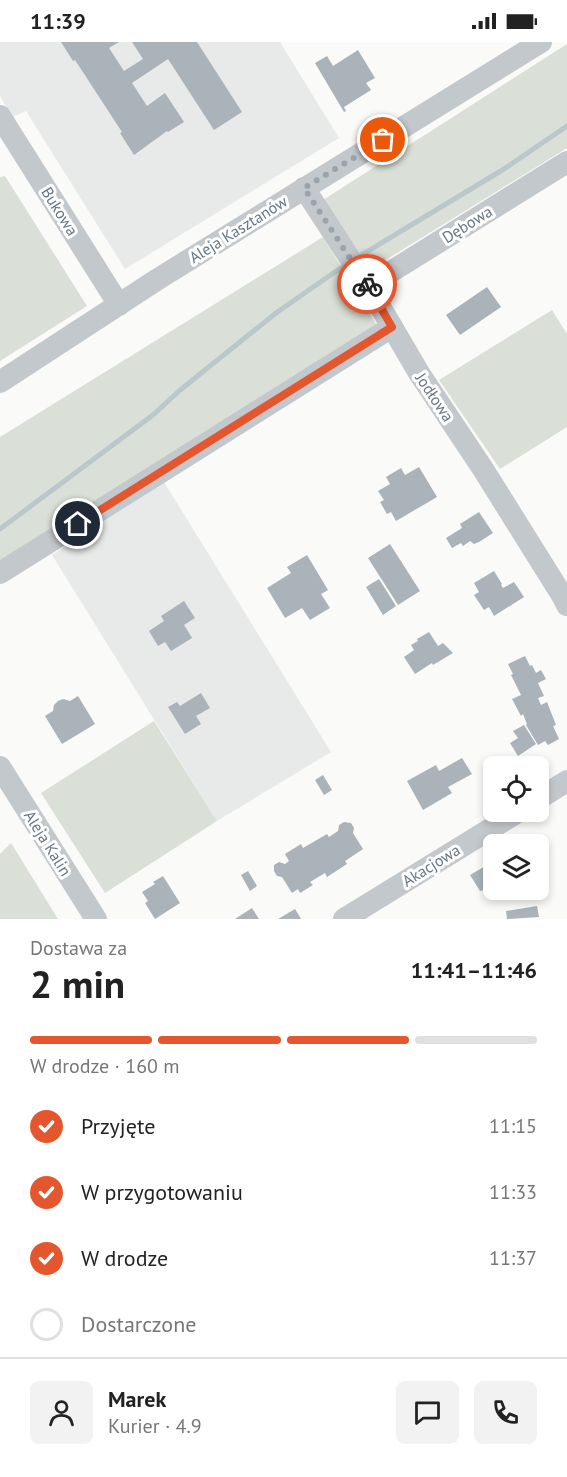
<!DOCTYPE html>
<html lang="pl">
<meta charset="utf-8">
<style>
body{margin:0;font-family:"PT Sans",sans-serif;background:#f2f2f2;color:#222;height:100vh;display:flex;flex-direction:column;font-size:22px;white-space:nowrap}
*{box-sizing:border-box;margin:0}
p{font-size:20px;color:#767676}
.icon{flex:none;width:33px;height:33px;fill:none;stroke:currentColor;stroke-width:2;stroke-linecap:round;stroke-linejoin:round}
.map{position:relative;height:877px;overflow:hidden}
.sheet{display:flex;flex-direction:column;background:#fff;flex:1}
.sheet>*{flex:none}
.fabs{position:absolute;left:483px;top:714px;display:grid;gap:12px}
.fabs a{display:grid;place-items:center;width:66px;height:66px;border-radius:9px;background:#fff;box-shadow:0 3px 9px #0003;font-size:30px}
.pin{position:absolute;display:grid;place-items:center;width:51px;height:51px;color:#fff;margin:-26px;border:3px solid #fff;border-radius:50%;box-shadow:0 2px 6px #0007}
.courier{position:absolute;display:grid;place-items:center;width:60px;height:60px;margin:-30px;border:4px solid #e4572e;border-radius:50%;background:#fff;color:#222;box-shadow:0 2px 8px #0007}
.head em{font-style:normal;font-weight:700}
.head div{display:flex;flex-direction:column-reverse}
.head{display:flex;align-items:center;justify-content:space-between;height:102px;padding:0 30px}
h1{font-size:39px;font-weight:700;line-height:45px}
.bar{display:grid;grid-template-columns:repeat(4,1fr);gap:9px 6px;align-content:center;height:72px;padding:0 30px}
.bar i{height:8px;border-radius:4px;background:#e0e0e0}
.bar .active{background:#e4572e}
.bar p{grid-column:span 4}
.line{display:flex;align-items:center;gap:15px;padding:0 30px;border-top:2px solid #e0e0e0}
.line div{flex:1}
.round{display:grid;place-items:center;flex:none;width:63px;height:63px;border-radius:9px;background:#f2f2f2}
ol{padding:0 30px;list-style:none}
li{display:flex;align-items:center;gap:18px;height:66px}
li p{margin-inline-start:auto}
li .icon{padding:6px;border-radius:50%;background:#e4572e;color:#fff;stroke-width:4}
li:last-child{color:#767676}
li i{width:33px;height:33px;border:3px solid #e0e0e0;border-radius:50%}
.status{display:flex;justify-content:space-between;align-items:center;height:42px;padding:0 30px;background:#fff;direction:ltr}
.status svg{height:16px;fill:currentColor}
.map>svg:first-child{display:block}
.built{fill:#e8e9e9}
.green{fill:#dadfd7}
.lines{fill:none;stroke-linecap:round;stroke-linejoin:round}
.stream{stroke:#bbc7cb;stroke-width:5}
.building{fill:#aab3b9}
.minor{stroke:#c3c8cc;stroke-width:22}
.done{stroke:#99a4ac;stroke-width:6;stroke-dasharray:0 10.8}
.route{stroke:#e4572e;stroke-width:8}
.labels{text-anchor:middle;stroke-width:6;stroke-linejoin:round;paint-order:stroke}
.street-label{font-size:16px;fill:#657683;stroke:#fff}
</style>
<div class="status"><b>11:39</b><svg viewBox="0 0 49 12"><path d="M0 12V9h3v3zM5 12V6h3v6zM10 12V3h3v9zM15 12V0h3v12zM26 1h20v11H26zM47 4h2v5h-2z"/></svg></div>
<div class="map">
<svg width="567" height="877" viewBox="0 0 567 877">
<rect width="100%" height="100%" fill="#fafaf8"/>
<g class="built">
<path d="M0,0h280l59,96 -214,131 -99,-158 -14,6 -12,-21z"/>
<path d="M164,440l167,270 -114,69 -165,-266z"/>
</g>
<g class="green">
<path d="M567,2v104l-196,121 -48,-69z"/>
<path d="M5,134l82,130 -87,55v-184z"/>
<path d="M323,195l55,90 -378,235v-125z"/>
<path d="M552,268l15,24v93l-67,42 -61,-89z"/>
<path d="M154,679l63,100 -112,72 -64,-100z"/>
<path d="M11,801l47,76h-58v-65z"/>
</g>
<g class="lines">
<g class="stream">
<path d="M360,214l144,-87 63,-43"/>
<path d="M0,487l153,-114 26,-24 97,-78 66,-46"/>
</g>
</g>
<g class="building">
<path d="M61,0h58l-10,6 15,23 19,-12 -11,-17h65l45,70 -28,18 -46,-71 -36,24 15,23 18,-13 19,29 -16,10 -1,-1 -33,24 -14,-22 2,-1 -47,-72 -2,1z"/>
<path d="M358,8l17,28 -9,5 5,7 -27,17 2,4 -2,1 -29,-49 12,-7 6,10z"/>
<path d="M487,245l14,20 -41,28 -14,-20z"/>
<path d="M419,425l18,30 -41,24 -5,-9 -4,2 -7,-12 4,-2 -6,-9 12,-7 -4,-7 15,-9 4,7z"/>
<path d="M479,470l14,21 -14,9 -5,2 -4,-3 -7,5 -2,-3 -9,5 -6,-10 16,-10 -2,-4z"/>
<path d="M390,502l30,47 -22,14 -30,-47z"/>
<path d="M307,513l21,35 -7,4 9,14 -20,12 -8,-12 -17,10 -18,-30 24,-15 -4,-6z"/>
<path d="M494,529l8,13 -1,1 2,3 11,-6 10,15 -30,19 -5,-9 -5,3 -10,-15 5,-3 -5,-9z"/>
<path d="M379,537l17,27 -13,9 -17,-28z"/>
<path d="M184,559l11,17 -11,7 8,13 -21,13 -6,-9 -7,4 -9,-15 15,-10 -3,-5z"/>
<path d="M429,590l9,14 5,-3 10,10 -20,12 -1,-2 -17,11 -11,-17 10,-7 -3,-5 7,-4 -1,-2z"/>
<path d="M525,614l5,10 2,-1 4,8 5,-3 5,9 -8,4 6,13 -6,2 3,7 6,-3 9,23 -3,1 6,13 -11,6 -3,-4 -7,4 -12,-20 1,-1 -4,-10 -2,2 -9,-17 9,-4 -10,-20 2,-1 -5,-10z"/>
<path d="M201,651l9,15 -14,8 5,8 -16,10 -17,-27 9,-5 3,4z"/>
<path d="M78,654l17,28 -33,20 -17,-28 8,-5 1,-6 4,-4 5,-2 7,2z"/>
<path d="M524,683l12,19 -18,12 -8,-13 8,-5 -5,-7z"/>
<path d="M462,716l10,16 -24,13 4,6 -29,17 -16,-29 29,-16 3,6z"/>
<path d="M323,733l9,15 -8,5 -9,-15z"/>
<path d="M344,780l7,1 3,5 -1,5 10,16 -18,12 2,3 -20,13 -2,-4 -15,9 3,3 -13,8 -2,-4 -6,4 -10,-16 -5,-1 -3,-5v-6l5,-3 6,2 4,-3 -4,-7 16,-10 2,4 24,-14 2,3 9,-6 1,-6z"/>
<path d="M540,810l6,24 -8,1v-24z"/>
<path d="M487,823l7,11v12l-14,3 -10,-16z"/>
<path d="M248,829l9,15 -7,5 -9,-16z"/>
<path d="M163,834l17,27 -25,16 -10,-16 3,-2 -6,-9 13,-8 -2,-2z"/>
<path d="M537,864l2,11 -32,2 -1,-8z"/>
<path d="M252,866l7,11h-24z"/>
<path d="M295,867l6,10h-23z"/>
</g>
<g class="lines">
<g class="minor">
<path d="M0,74l119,189"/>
<path d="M304,146l64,98 51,87 64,96 80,128 4,8"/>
<path d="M368,244l199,-124"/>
<path d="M0,340l158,-103 383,-237"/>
<path d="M0,531l392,-246"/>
<path d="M0,725l96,152"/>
<path d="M538,757l29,-18"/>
<path d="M344,877l174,-107"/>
</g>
</g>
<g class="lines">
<path class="done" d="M367,242l-63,-96 79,-48"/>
<path class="route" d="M78,482l314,-197 -25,-43"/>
</g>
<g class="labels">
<g class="street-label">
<text transform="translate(60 169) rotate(58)" y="6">Bukowa</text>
<text transform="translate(467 182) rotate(-32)" y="6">Dębowa</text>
<text transform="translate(238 187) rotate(-32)" y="6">Aleja Kasztanów</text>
<text transform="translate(435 355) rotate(56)" y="6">Jodłowa</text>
<text transform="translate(48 801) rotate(58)" y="6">Aleja Kalin</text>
<text transform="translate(431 823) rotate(-32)" y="6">Akacjowa</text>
</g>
</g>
</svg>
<div class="fabs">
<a><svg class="icon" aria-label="locate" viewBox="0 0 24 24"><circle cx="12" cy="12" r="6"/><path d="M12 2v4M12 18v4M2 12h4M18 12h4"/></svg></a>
<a><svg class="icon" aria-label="layers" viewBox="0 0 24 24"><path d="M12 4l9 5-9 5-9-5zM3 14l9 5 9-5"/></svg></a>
</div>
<div class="pin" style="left:383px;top:98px;background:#ea580c"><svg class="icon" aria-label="bag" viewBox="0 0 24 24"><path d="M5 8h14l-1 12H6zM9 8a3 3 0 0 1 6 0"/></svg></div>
<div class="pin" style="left:78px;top:482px;background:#1f2937"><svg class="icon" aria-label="home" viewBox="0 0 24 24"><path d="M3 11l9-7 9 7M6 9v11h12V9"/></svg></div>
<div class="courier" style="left:367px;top:242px"><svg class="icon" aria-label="bike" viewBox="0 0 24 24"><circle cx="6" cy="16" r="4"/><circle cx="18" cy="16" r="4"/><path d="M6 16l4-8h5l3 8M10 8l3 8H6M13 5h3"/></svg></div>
</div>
<section class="sheet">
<div class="head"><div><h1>2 min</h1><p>Dostawa za</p></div><em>11:41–11:46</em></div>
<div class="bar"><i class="active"></i><i class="active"></i><i class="active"></i><i></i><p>W drodze · 160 m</p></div>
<ol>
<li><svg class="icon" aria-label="check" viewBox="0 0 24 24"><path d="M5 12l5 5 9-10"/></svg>Przyjęte<p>11:15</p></li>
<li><svg class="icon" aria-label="check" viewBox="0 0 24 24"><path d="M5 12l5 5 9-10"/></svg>W przygotowaniu<p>11:33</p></li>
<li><svg class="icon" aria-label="check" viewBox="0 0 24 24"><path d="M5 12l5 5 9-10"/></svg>W drodze<p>11:37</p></li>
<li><i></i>Dostarczone</li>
</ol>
<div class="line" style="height:108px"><a class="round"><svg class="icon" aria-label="person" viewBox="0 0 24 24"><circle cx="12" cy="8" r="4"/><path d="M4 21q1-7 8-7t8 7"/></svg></a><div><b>Marek</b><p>Kurier · 4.9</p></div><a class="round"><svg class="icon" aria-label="chat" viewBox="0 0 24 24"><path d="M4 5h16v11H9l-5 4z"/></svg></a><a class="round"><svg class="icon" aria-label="phone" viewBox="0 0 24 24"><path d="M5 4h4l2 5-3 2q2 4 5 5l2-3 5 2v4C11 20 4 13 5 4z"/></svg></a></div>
</section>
